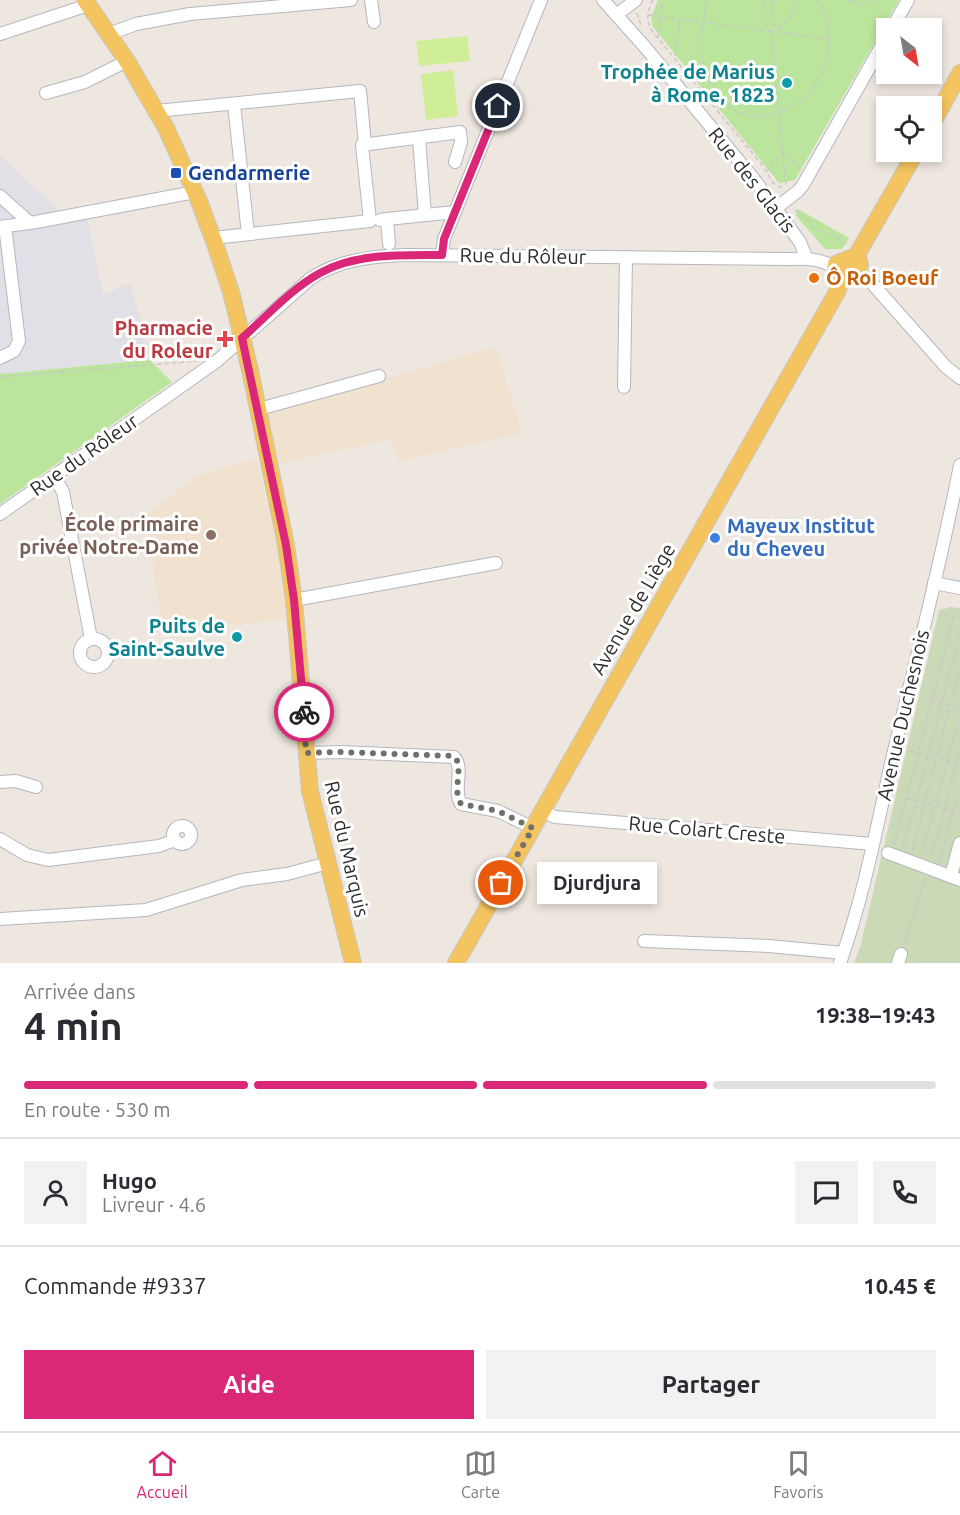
<!DOCTYPE html>
<html lang="fr">
<meta charset="utf-8">
<style>
body{margin:0;font-family:Ubuntu,sans-serif;background:#f2f2f3;color:#2b2b33;height:100vh;display:flex;flex-direction:column;font-size:22px;white-space:nowrap}
*{box-sizing:border-box;margin:0}
p{font-size:20px;color:#7c7c81}
.icon{flex:none;width:33px;height:33px;fill:none;stroke:currentColor;stroke-width:2;stroke-linecap:round;stroke-linejoin:round}
.map{position:relative;height:963px;overflow:hidden}
.sheet{display:flex;flex-direction:column;background:#fff;flex:1}
.sheet>*{flex:none}
.needle{width:39px;rotate:149deg}
.controls{position:absolute;left:876px;top:18px;display:grid;gap:12px}
.controls a{display:grid;place-items:center;width:66px;height:66px;border-radius:0px;background:#fff;box-shadow:0 3px 9px #0003;font-size:30px}
.pin{position:absolute;display:grid;place-items:center;width:51px;height:51px;color:#fff;margin:-26px;border:3px solid #fff;border-radius:50%;box-shadow:0 2px 6px #0007}
.courier{position:absolute;display:grid;place-items:center;width:60px;height:60px;margin:-30px;border:4px solid #db2777;border-radius:50%;background:#fff;color:#222;box-shadow:0 2px 8px #0007}
.bubble{position:absolute;height:42px;border-radius:0px;background:#fff;box-shadow:0 3px 9px #0003;font-size:20px;font-weight:700;line-height:42px;text-align:center}
.headline em{font-style:normal;font-weight:700}
.headline div{display:flex;flex-direction:column-reverse}
.headline{display:flex;align-items:center;justify-content:space-between;height:102px;padding:0 24px}
h1{font-size:39px;font-weight:700;line-height:45px}
.bar{display:grid;grid-template-columns:repeat(4,1fr);gap:9px 6px;align-content:center;height:72px;padding:0 24px}
.bar i{height:8px;border-radius:4px;background:#e1e1e2}
.bar .current{background:#db2777}
.bar p{grid-column:span 4}
.line{display:flex;align-items:center;gap:15px;padding:0 24px;border-top:2px solid #e1e1e2}
.line div{flex:1}
.round{display:grid;place-items:center;flex:none;width:63px;height:63px;border-radius:0px;background:#f2f2f3}
.primary-button{display:flex;gap:12px;margin-top:auto;padding:12px 24px}
.primary-button a{flex:1;height:69px;border-radius:0px;background:#db2777;color:#fff;font-size:24px;font-weight:700;line-height:69px;text-align:center}
.primary-button a+a{background:#f2f2f3;color:#2b2b33}
.dock{display:flex;justify-content:space-around;align-items:center;height:84px;border-top:2px solid #e1e1e2;background:#fff;font-size:16px;color:#7c7c81}
.dock a{display:grid;justify-items:center;gap:3px}
.dock .current{color:#db2777}
.map>svg:first-child{display:block}
.industrial{fill:#e1e0e7}
.education{fill:#f0e2cf}
.green{fill:#bbe59c}
.cemetery{fill:#cad9b6}
.pitch{fill:#d0ed97}
.lines{fill:none;stroke-linecap:round;stroke-linejoin:round}
.minor-casing{stroke:#b3b7c0;stroke-width:14}
.major-casing{stroke:#c8c8c8;stroke-width:18}
.path{stroke:#c8c8c8;stroke-width:1.5;stroke-dasharray:4.5 3;stroke-linecap:butt}
.minor{stroke:#fff;stroke-width:12}
.major{stroke:#f3c460;stroke-width:16}
.done{stroke:#716e6b;stroke-width:6;stroke-dasharray:0 10.8}
.route{stroke:#db2777;stroke-width:8}
.culture-dot{fill:#0f9aa8;stroke:#fff;stroke-width:2}
.transit-dot{fill:#1a4fb4;stroke:#fff;stroke-width:2}
.food-dot{fill:#e8710a;stroke:#fff;stroke-width:2}
.health-dot{fill:#e0444e;stroke:#fff;stroke-width:2}
.education-dot{fill:#8d6e63;stroke:#fff;stroke-width:2}
.shop-dot{fill:#3f7fe0;stroke:#fff;stroke-width:2}
.labels{text-anchor:middle;stroke-width:6;stroke-linejoin:round;paint-order:stroke}
.culture-label{font-size:20px;font-weight:bold;fill:#0d838f;stroke:#fff;text-anchor:end}
.transit-label{font-size:20px;font-weight:bold;fill:#164399;stroke:#fff;text-anchor:start}
.street-label{font-size:20px;fill:#2d2d2d;stroke:#fff}
.food-label{font-size:20px;font-weight:bold;fill:#c56008;stroke:#fff;text-anchor:start}
.health-label{font-size:20px;font-weight:bold;fill:#be3a42;stroke:#fff;text-anchor:end}
.education-label{font-size:20px;font-weight:bold;fill:#785e54;stroke:#fff;text-anchor:end}
.shop-label{font-size:20px;font-weight:bold;fill:#366cbe;stroke:#fff;text-anchor:start}
</style>
<div class="map">
<svg width="960" height="963" viewBox="0 0 960 963">
<rect width="100%" height="100%" fill="#eee7df"/>
<path class="industrial" d="M0,155l58,55 30,11 15,74 27,-12 19,66 1,11 -150,14z"/>
<g class="education">
<path d="M496,347l26,86 -124,28 -7,-22 -113,25 -11,-51z"/>
<path d="M256,458l23,96 8,65 -96,12 -16,-3 -12,3 -18,-116 52,-39z"/>
</g>
<g class="green">
<path d="M658,0h241l-104,180 -16,3 -126,-156 -2,-9z"/>
<path d="M798,209l51,29 -7,11h-17l-27,-31 -2,-4z"/>
<path d="M150,360l22,22 -172,122v-130z"/>
</g>
<path class="cemetery" d="M950,607l10,1v355h-106l7,-19 78,-334z"/>
<g class="pitch">
<path d="M467,36l3,25 -51,5 -3,-25z"/>
<path d="M453,70l5,46 -32,4 -5,-46z"/>
</g>
<g class="lines">
<g class="minor-casing">
<g id="minor">
<path d="M371,0l3,22"/>
<path d="M603,0l42,47 108,131 47,64 6,15"/>
<path d="M616,15l20,-15"/>
<path d="M892,28l16,-28"/>
<path d="M0,34l88,-29"/>
<path d="M109,34l27,-10 54,-10 161,-14"/>
<path d="M46,93l39,-11 42,-21"/>
<path d="M234,104l14,130"/>
<path d="M156,111l204,-20 5,53"/>
<path d="M419,139l6,76"/>
<path d="M0,196l30,27"/>
<path d="M775,209l23,-18 5,-6 83,-147"/>
<path d="M387,219l68,-7"/>
<path d="M380,220l7,-1 2,25"/>
<path d="M0,227l36,-5 159,-30"/>
<path d="M213,238l157,-17 -8,-76 98,-13 1,10 -6,20"/>
<path d="M442,255l2,-16 97,-239"/>
<path d="M857,270l13,11 76,86 14,11"/>
<path d="M0,358l14,-7 5,-10 -14,-115"/>
<path d="M624,387l2,-130"/>
<path d="M259,409l120,-33"/>
<path d="M54,476l9,16 28,147"/>
<path d="M0,514l217,-153 93,-82c27,-19 63,-23 95,-24l385,4c18,-1 29,0 45,8"/>
<path d="M934,583l26,5"/>
<path d="M294,600l202,-37"/>
<circle cx="94" cy="653" r="14"/>
<path d="M306,753l34,-1 114,5c11,12 -2,33 7,47l37,7 35,17"/>
<path d="M0,782l16,-1 20,6"/>
<path d="M542,811l13,6 318,27"/>
<circle cx="182" cy="835" r="9"/>
<path d="M0,839l27,16 21,5 111,-14 16,-6"/>
<path d="M888,853l72,27"/>
<path d="M951,876l9,-33"/>
<path d="M0,919l146,-9 96,-30 45,-6 41,-11"/>
<path d="M644,941l125,5 74,7"/>
<path d="M840,963c24,-67 37,-138 53,-208 23,-96 48,-192 67,-290"/>
<path d="M898,963l3,-9"/>
</g>
</g>
<g class="major-casing">
<g id="major">
<path d="M85,0l42,61 39,67 33,73 16,43 16,48 19,78 36,175 8,55 16,191 43,172"/>
<path d="M932,124l28,-51"/>
<path d="M850,258l9,2 1,5 -2,4 -14,5h-6l-3,-5 1,-5z"/>
<path d="M855,258l61,-106"/>
<path d="M456,963l381,-671 6,-17"/>
</g>
</g>
<g class="path">
<path d="M653,0c-6,10 -7,21 -1,31l111,135 10,17 9,5"/>
<path d="M706,0c-2,20 -7,44 -3,64 2,9 6,18 11,26 19,30 50,32 80,15 3,-2 8,-4 11,-7 26,-25 31,-68 13,-98"/>
<path d="M765,0l1,29"/>
<path d="M773,0l-1,9 3,22"/>
<path d="M847,0c11,5 19,5 30,0"/>
<path d="M637,13l4,12"/>
<path d="M649,15l180,24"/>
<path d="M779,30l23,-30"/>
<path d="M771,31l15,154"/>
<path d="M658,38l5,-38"/>
<path d="M675,56l5,-36"/>
<path d="M766,172l17,-19 17,13"/>
<path d="M795,210l8,5 14,16 14,4 16,9"/>
<path d="M0,377l197,-16"/>
<path d="M944,614l16,3"/>
<path d="M924,698l36,10"/>
<path d="M910,751l50,13"/>
<path d="M907,798l53,14"/>
<path d="M894,845l60,-229"/>
<path d="M903,846l13,-45 44,-168"/>
<path d="M912,851l48,-182"/>
<path d="M922,853l38,-138"/>
<path d="M932,856l28,-107"/>
<path d="M940,860l20,-74"/>
<path d="M904,945l22,-67"/>
</g>
<use href="#minor" class="minor"/>
<use href="#major" class="major"/>
</g>
<g class="lines">
<path class="done" d="M304,712l2,41 34,-1 112,4 4,2c7,15 -4,32 5,46l37,7 35,17 -32,55"/>
<path class="route" d="M304,712l-10,-112 -8,-55 -44,-207c25,-22 49,-49 78,-65 36,-20 82,-18 122,-18l2,-16 54,-133"/>
</g>
<g class="culture-dot">
<circle cx="787" cy="83" r="6"/>
<circle cx="237" cy="637" r="6"/>
</g>
<rect class="transit-dot" x="170" y="167" width="12" height="12" rx="3"/>
<circle class="food-dot" cx="814" cy="278" r="6"/>
<path class="health-dot" d="M222 330h6v6h6v6h-6v6h-6v-6h-6v-6h6z"/>
<circle class="education-dot" cx="211" cy="535" r="6"/>
<circle class="shop-dot" cx="715" cy="538" r="6"/>
<g class="labels">
<g class="culture-label">
<text x="775" y="79">Trophée de Marius<tspan x="775" dy="23">à Rome, 1823</tspan></text>
<text x="225" y="633">Puits de<tspan x="225" dy="23">Saint-Saulve</tspan></text>
</g>
<g class="transit-label">
<text x="188" y="180">Gendarmerie</text>
</g>
<g class="street-label">
<text transform="translate(752 180) rotate(52)" y="7">Rue des Glacis</text>
<text transform="translate(523 256) rotate(1)" y="7">Rue du Rôleur</text>
<text transform="translate(84 455) rotate(-35)" y="7">Rue du Rôleur</text>
<text transform="translate(633 609) rotate(-60)" y="7">Avenue de Liège</text>
<text transform="translate(903 715) rotate(-77)" y="7">Avenue Duchesnois</text>
<text transform="translate(707 830) rotate(5)" y="7">Rue Colart Creste</text>
<text transform="translate(347 849) rotate(77)" y="7">Rue du Marquis</text>
</g>
<g class="food-label">
<text x="826" y="285">Ô Roi Boeuf</text>
</g>
<g class="health-label">
<text x="213" y="335">Pharmacie<tspan x="213" dy="23">du Roleur</tspan></text>
</g>
<g class="education-label">
<text x="199" y="531">École primaire<tspan x="199" dy="23">privée Notre-Dame</tspan></text>
</g>
<g class="shop-label">
<text x="727" y="533">Mayeux Institut<tspan x="727" dy="23">du Cheveu</tspan></text>
</g>
</g>
</svg>
<div class="controls">
<a><svg class="needle" viewBox="-14 -14 28 28"><path d="M0-13l5 13h-10z" fill="#e53935"/><path d="M0 13l5-13h-10z" fill="#7c7c81"/></svg></a>
<a><svg class="icon" aria-label="locate" viewBox="0 0 24 24"><circle cx="12" cy="12" r="6"/><path d="M12 2v4M12 18v4M2 12h4M18 12h4"/></svg></a>
</div>
<div class="pin" style="left:501px;top:883px;background:#ea580c"><svg class="icon" aria-label="bag" viewBox="0 0 24 24"><path d="M5 8h14l-1 12H6zM9 8a3 3 0 0 1 6 0"/></svg></div>
<div class="pin" style="left:498px;top:106px;background:#1f2937"><svg class="icon" aria-label="home" viewBox="0 0 24 24"><path d="M3 11l9-7 9 7M6 9v11h12V9"/></svg></div>
<div class="courier" style="left:304px;top:712px"><svg class="icon" aria-label="bike" viewBox="0 0 24 24"><circle cx="6" cy="16" r="4"/><circle cx="18" cy="16" r="4"/><path d="M6 16l4-8h5l3 8M10 8l3 8H6M13 5h3"/></svg></div>
<div class="bubble" style="left:537px;top:862px;width:120px">Djurdjura</div>
</div>
<section class="sheet">
<div class="headline"><div><h1>4 min</h1><p>Arrivée dans</p></div><em>19:38–19:43</em></div>
<div class="bar"><i class="current"></i><i class="current"></i><i class="current"></i><i></i><p>En route · 530 m</p></div>
<div class="line" style="height:108px"><a class="round"><svg class="icon" aria-label="person" viewBox="0 0 24 24"><circle cx="12" cy="8" r="4"/><path d="M4 21q1-7 8-7t8 7"/></svg></a><div><b>Hugo</b><p>Livreur · 4.6</p></div><a class="round"><svg class="icon" aria-label="chat" viewBox="0 0 24 24"><path d="M4 5h16v11H9l-5 4z"/></svg></a><a class="round"><svg class="icon" aria-label="phone" viewBox="0 0 24 24"><path d="M5 4h4l2 5-3 2q2 4 5 5l2-3 5 2v4C11 20 4 13 5 4z"/></svg></a></div>
<div class="line" style="height:78px"><div>Commande #9337</div><b>10.45 €</b></div>
<div class="primary-button"><a>Aide</a><a>Partager</a></div>
</section>
<nav class="dock">
<a class="current"><svg class="icon" aria-label="home" viewBox="0 0 24 24"><path d="M3 11l9-7 9 7M6 9v11h12V9"/></svg>Accueil</a>
<a><svg class="icon" aria-label="map" viewBox="0 0 24 24"><path d="M3 6l6-2 6 2 6-2v14l-6 2-6-2-6 2zM9 4v14M15 6v14"/></svg>Carte</a>
<a><svg class="icon" aria-label="saved" viewBox="0 0 24 24"><path d="M7 4h10v16l-5-4-5 4z"/></svg>Favoris</a>
</nav>
